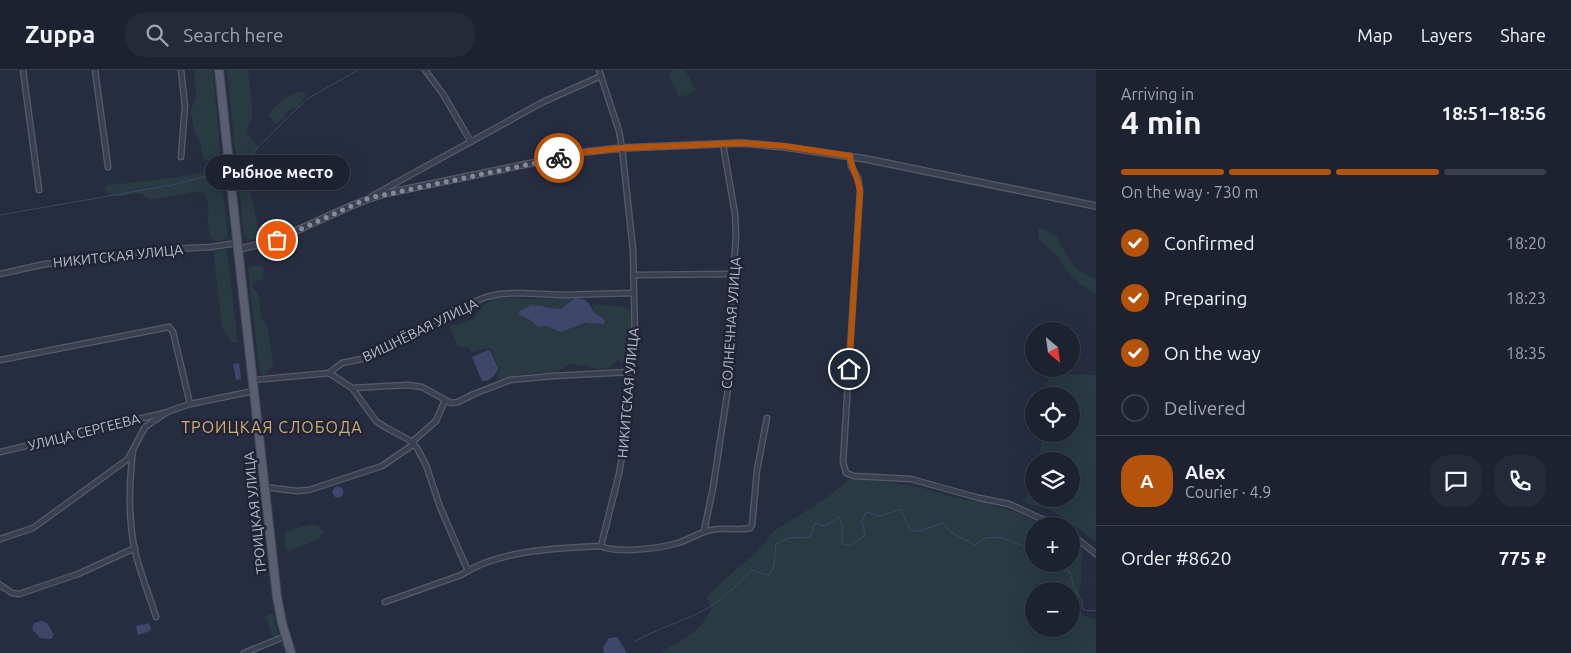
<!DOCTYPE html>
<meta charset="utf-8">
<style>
body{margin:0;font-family:Ubuntu,sans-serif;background:#252a39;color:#f1f3f6;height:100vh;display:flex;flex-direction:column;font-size:19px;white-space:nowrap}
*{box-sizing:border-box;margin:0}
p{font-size:16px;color:#a0a4ab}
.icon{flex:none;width:28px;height:28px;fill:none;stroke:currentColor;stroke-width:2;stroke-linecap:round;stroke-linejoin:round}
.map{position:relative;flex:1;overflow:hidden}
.details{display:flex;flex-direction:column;background:#1d2231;width:475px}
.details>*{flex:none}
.needle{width:32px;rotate:151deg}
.fabs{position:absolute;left:1025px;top:252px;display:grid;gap:10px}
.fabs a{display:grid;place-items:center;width:55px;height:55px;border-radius:50%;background:#1d2231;box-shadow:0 5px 20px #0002,0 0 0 1px #3b3f4d;font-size:25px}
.pin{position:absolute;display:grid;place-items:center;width:42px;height:42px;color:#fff;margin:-21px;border:2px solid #fff;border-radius:50%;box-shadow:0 1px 5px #0007}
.courier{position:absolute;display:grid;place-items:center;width:50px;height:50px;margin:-25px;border:4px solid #b45309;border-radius:50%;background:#fff;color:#222;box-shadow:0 1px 6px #0007}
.bubble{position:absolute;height:35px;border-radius:18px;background:#1d2231;box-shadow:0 5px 20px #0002,0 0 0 1px #3b3f4d;font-size:16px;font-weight:700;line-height:35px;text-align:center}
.summary em{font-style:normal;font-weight:700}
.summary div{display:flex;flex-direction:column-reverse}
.summary{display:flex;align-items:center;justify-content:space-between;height:85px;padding:0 25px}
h1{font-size:32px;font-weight:700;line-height:38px}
.bar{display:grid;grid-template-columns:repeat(4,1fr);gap:8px 5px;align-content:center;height:60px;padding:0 25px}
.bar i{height:6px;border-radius:4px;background:#3b3f4d}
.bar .current{background:#b45309}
.bar p{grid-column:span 4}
.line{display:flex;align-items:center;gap:12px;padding:0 25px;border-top:1px solid #3b3f4d}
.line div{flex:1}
.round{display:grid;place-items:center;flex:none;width:52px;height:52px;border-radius:20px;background:#252a39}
ol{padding:0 25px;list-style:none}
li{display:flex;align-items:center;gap:15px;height:55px}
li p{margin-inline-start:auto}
li .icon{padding:5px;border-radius:50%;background:#b45309;color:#fff;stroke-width:4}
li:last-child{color:#a0a4ab}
li i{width:28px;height:28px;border:2px solid #3b3f4d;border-radius:50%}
header{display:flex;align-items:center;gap:30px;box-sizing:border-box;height:70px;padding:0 25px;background:#1d2231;border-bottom:1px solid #3b3f4d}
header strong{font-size:24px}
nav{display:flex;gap:28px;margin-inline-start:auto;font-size:18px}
.search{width:350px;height:45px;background:#252a39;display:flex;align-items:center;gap:12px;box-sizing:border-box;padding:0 18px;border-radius:20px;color:#a0a4ab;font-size:19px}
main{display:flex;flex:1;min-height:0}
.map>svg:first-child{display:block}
.green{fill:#293a42;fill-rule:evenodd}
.water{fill:#3e4669}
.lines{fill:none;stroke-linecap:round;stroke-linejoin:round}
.stream{stroke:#3e4669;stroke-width:1}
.minor-casing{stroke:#565a6b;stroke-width:7}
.tertiary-casing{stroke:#565a6b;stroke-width:8}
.primary-casing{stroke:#45485a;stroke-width:10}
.minor{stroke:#3b4051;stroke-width:4.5}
.tertiary{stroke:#3b4051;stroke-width:5.5}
.primary{stroke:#5a5e71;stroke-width:8}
.done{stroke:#85899b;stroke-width:5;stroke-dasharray:0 9}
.route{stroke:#b45309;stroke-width:6}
.labels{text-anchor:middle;stroke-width:5;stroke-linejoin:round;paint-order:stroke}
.street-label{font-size:14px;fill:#b8bbcb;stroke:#202436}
.quarter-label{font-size:16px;letter-spacing:1px;fill:#d2af6c;stroke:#202436}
</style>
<header>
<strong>Zuppa</strong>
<div class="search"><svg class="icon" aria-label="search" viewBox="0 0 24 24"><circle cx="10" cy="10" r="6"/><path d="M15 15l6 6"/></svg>Search here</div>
<nav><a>Map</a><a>Layers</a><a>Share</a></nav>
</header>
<main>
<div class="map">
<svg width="1096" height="583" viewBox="0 0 1096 583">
<rect width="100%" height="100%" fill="#272d41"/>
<g class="green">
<path d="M194,0h19l7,79 -1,4 -8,7h-5l-4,-5 -1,-10 -6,-13 -5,-20 6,-14z"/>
<path d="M227,0h21l5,46 -5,11 -1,6 12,14 -9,16 -5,4 15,70c-6,4 -10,3 -16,-1z"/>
<path d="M673,0h12l11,20 -10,6 -1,-1 -6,2 -10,-22z"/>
<path d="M302,21l4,4 -7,11 -11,5 -7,10 -6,3 -7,-9c7,-10 21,-22 34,-24z"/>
<path d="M211,99c7,2 10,4 11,12l6,55 -4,4 -6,2c-23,-8 6,-54 -26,-50l-42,8 -10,-7c-13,1 -25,8 -35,-4l1,-3 4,-1 63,-7 27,-5z"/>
<path d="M1038,157l18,9 18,31 22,13v14l-16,-10 -10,-9 -13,-19 -19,-18z"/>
<path d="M221,179l5,1 1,3 11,90 -6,-1 -10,-14 -8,-73v-4z"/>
<path d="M253,196h7l3,2 1,8 -2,4 -6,1 -4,5 7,10 2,22 7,9 5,39 -8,9 -4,-1 -2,-6 -11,-99z"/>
<path d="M496,227l28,2 51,-1 -15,11 -15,-3 -13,15 6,6 8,-1 15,6 27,-9 8,-9 -5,-9c8,-2 37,1 42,7 -1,16 3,39 -10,51l-5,-3 -4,2 -3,5c-11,4 -15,2 -25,-1 -5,-1 -12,-1 -17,-2l-10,7 -43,4 -16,6 -4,-1 3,-11 -7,-18 -5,-3 -16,4 -2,-4 -11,-2 -7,-15 -1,-5 23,-6 9,-14z"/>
<path d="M1065,304l31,1v167c-16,-12 -30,-25 -49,-33 -10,-4 -16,-2 -25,-9l11,-7 1,-3v9h37v-38h-33l5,-27h28v-38h-24l1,-20z"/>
<path d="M851,409l38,3 34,6 30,9 32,6 31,9 30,14h-12v38h37v-23c17,10 10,15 10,30 -1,4 1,8 0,12 -2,11 -9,25 4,33 3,2 8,2 11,4v33h-436c21,-14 40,-19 51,-44l-4,-12 11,-12 41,-35 15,-19 48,-30zM1034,521h37v38h-37z"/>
<path d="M311,454l7,1 6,7 -4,6 -31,13 -4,-4v-15z"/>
<path d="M270,544h3l5,20 -1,3h-4l-5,-12 1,-4 -5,-4z"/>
</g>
<g class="water">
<path d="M575,228c15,1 12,5 20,15 3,4 7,3 10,8l-1,3 -19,-1 -24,9 -15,-6 -8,1 -6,-6 -13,-7v-3l12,-6 30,4z"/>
<path d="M488,280l3,2 7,16c-2,8 -9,14 -16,13l-10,-24z"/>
<path d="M239,293l2,16 -5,1 -3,-16z"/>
<circle cx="338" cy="422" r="5.5"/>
<path d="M42,551l5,2 7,12 -3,4 -11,-1 -8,-9 2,-6z"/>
<path d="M149,553l2,5 -1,3 -12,4 -2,-9z"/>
<path d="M617,567l10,16h-23l-1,-6 6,-9z"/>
</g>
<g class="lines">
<g class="stream">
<path d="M238,101l20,-24 49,-48 51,-29"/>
<path d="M0,145l177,-31 45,-12"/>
<path d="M1055,494l15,8 3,13 9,16 1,9 13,1"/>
<path d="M634,572c18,-11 38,-17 56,-25 25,-10 44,-28 61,-47l18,5 5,-10 2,-21 12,-6 22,-1 5,-14 10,3 14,-9 3,8v19l9,2 14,-11 -3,-14 4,-9 15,4 19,-7 11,22h9l23,-8 9,10 23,12 11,-7 14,-1 34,13"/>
</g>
<g class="minor-casing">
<g id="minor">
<path d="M23,0l16,120"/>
<path d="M95,0l13,97"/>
<path d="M425,0l18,24 28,48"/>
<path d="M599,0l20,61 3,17 11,102 2,87 -11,108 -5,29 -18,72"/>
<path d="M850,86l1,10 7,12 2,13 -17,271 3,11 8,3 57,3 68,19 30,6 48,22"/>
<path d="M181,87l4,-51 -4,-36"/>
<path d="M372,126l171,-94 58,-26"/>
<path d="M0,204l45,-10 41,-3 67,-11 58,-3 26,-4"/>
<path d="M634,205l100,-1"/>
<path d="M0,290l169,-33 4,5 17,72"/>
<path d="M329,303l13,-10 25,-5 85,-47 34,-14 13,-3 19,-1 45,2 71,-2"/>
<path d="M253,310l76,-7 23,15 24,33 9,6 24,13 8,8 9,17 14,42 28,64"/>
<path d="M352,318l56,-3 14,2 29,16 7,-1 16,-8 36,-14 42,-4 79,-4"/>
<path d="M412,372l24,-21 9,-21"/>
<path d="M133,381c-4,32 -5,63 1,96 5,23 15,47 22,70"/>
<path d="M0,382l164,-39"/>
<path d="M264,417l33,4 12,-1 73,-24 32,-22"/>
<path d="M704,461l9,-43 18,-120 1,-75 4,-58 -1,-21 -12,-70"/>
<path d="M1071,464l25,20"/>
<path d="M0,469l33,-11 95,-69 17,-32 22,-15 23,-8 64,-13"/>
<path d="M0,515l12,8 7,1 59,-20 57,-26"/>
<path d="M385,532l76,-27c37,-25 96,-27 140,-29 14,8 61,2 77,-3 12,-4 22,-11 33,-13 13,-3 27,1 39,-2l2,-3 5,-55 10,-52"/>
<path d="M244,583l42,-17"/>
</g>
</g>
<g class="tertiary-casing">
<path id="tertiary" d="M238,179c55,-9 97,-42 150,-56l197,-41 37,-4 120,-5 43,4 81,12 230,47"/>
</g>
<g class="primary-casing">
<path id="primary" d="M219,0l19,179 39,348 5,26 9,30"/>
</g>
<use href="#minor" class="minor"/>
<use href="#tertiary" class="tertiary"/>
<use href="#primary" class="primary"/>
</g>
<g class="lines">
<path class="done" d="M277,170l92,-42 190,-40"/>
<path class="route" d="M559,88l26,-6 37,-4 120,-5 42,3 66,10c2,14 8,21 10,35l-11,178"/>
</g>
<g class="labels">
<g class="street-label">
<text transform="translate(118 186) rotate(-6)" y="5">НИКИТСКАЯ УЛИЦА</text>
<text transform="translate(731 253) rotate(-86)" y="5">СОЛНЕЧНАЯ УЛИЦА</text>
<text transform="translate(420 260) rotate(-26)" y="5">ВИШНЁВАЯ УЛИЦА</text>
<text transform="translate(628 323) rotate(-85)" y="5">НИКИТСКАЯ УЛИЦА</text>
<text transform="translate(84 362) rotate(-14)" y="5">УЛИЦА СЕРГЕЕВА</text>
<text transform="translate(255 443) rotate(-96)" y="5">ТРОИЦКАЯ УЛИЦА</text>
</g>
<g class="quarter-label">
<text x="272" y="363">ТРОИЦКАЯ СЛОБОДА</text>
</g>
</g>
</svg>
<div class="fabs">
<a><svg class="needle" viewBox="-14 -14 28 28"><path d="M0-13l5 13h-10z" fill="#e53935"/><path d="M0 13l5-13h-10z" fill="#a0a4ab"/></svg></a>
<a><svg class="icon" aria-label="locate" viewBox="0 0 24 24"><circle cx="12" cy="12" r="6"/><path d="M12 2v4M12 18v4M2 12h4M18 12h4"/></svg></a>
<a><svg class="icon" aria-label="layers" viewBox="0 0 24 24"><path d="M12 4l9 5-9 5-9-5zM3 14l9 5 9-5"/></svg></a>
<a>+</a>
<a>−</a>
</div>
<div class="pin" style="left:277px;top:170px;background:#ea580c"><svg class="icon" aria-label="bag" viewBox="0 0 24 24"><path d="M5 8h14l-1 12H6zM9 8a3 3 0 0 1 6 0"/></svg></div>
<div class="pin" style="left:849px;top:299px;background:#1f2937"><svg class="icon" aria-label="home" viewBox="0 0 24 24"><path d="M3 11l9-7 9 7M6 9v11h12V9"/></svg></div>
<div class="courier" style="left:559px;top:88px"><svg class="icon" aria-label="bike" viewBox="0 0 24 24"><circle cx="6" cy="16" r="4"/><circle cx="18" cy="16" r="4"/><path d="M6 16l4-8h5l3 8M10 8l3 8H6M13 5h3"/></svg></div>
<div class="bubble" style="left:205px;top:85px;width:145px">Рыбное место</div>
</div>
<section class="details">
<div class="summary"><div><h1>4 min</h1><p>Arriving in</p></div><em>18:51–18:56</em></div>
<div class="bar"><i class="current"></i><i class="current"></i><i class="current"></i><i></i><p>On the way · 730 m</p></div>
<ol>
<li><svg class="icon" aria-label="check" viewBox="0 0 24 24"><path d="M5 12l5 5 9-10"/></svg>Confirmed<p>18:20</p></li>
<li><svg class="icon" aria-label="check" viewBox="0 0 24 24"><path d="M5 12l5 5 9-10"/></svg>Preparing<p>18:23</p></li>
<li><svg class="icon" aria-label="check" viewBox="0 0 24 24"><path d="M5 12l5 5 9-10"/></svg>On the way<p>18:35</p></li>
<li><i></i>Delivered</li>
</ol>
<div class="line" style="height:90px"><b class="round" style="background:#b45309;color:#fff">A</b><div><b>Alex</b><p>Courier · 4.9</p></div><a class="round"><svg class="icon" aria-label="chat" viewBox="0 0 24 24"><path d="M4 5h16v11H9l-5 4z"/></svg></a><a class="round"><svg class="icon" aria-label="phone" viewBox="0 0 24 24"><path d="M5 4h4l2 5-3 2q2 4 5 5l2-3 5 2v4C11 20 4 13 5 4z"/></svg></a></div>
<div class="line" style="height:65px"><div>Order #8620</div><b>775 ₽</b></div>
</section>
</main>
